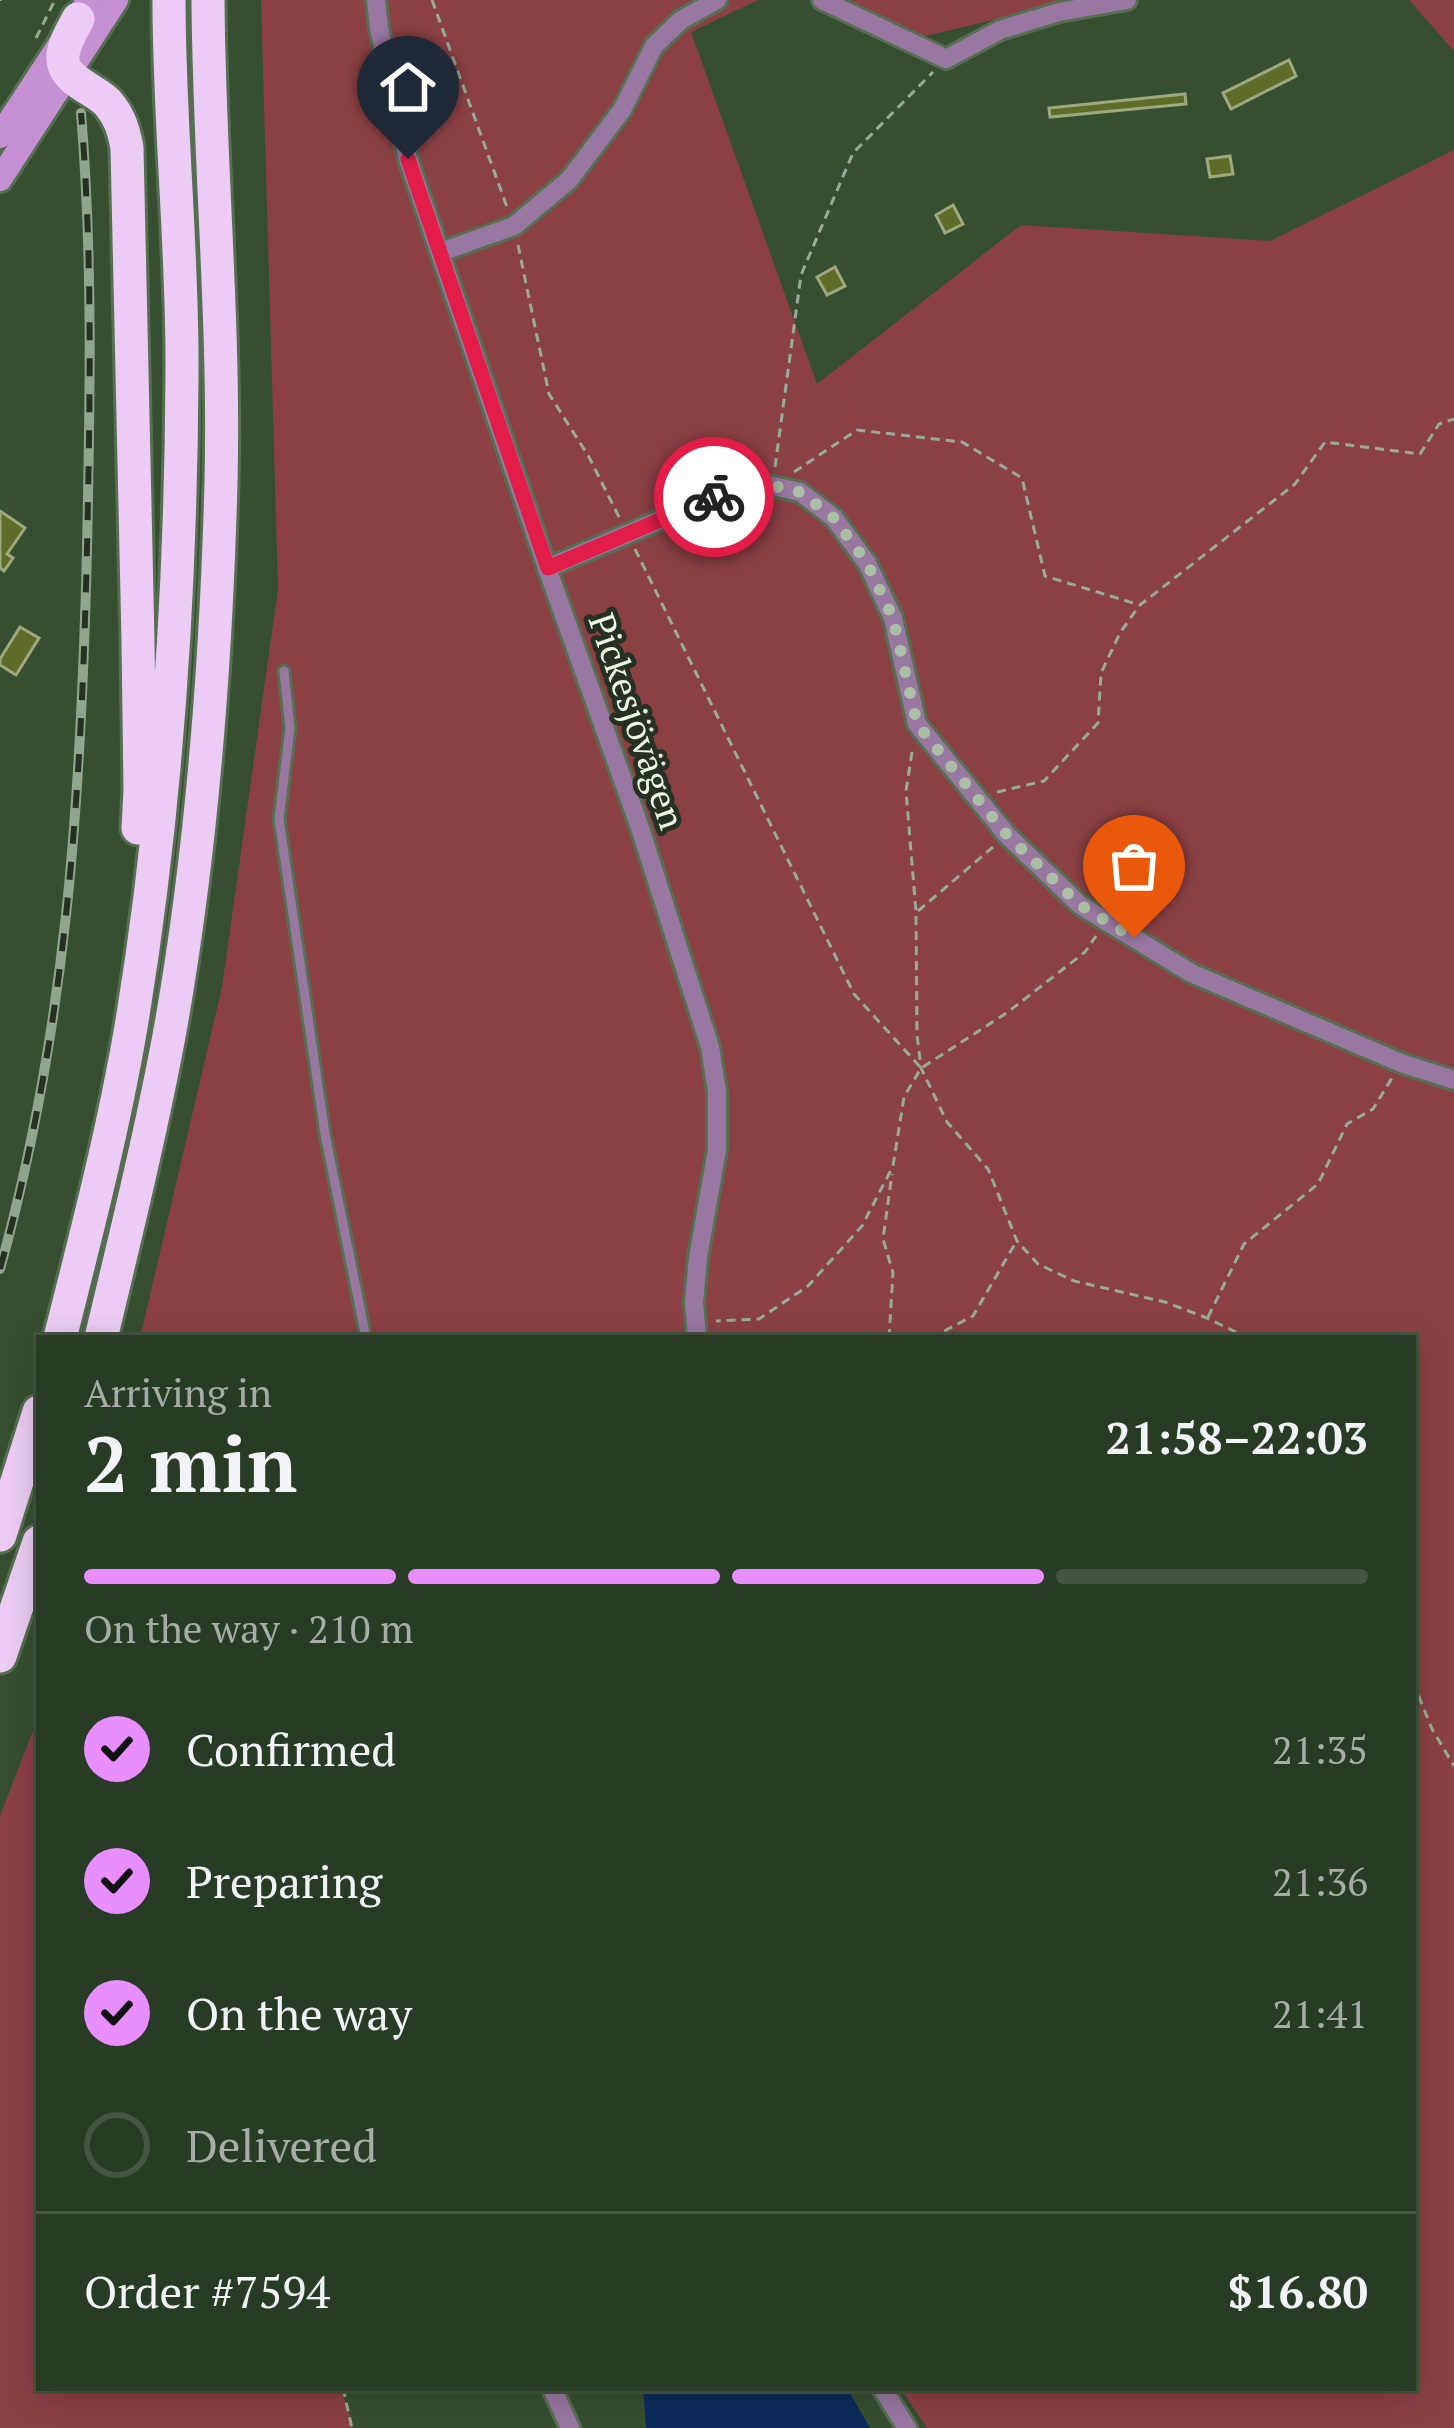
<!DOCTYPE html>
<meta charset="utf-8">
<style>
body{margin:0;font-family:"PT Serif",serif;background:#344631;color:#f1f3f6;height:100vh;display:flex;flex-direction:column;font-size:45px;white-space:nowrap}
*{box-sizing:border-box;margin:0}
p{font-size:39px;color:#a5ada6}
.icon{flex:none;width:66px;height:66px;fill:none;stroke:currentColor;stroke-width:2;stroke-linecap:round;stroke-linejoin:round}
.map{position:relative;flex:1;overflow:hidden}
.drawer{position:absolute;left:36px;top:1335px;width:1380px;height:1056px;display:flex;flex-direction:column;background:#283b24;border-radius:0px;box-shadow:0 6px 30px #0003,0 0 0 3px #445541}
.drawer>*{flex:none}
.pin{position:absolute;display:grid;place-items:center;width:102px;height:102px;color:#fff;margin:-123px -51px;border-radius:50% 50% 50% 0;rotate:-45deg;box-shadow:0 0 12px #0007}
.pin .icon{rotate:45deg}
.courier{position:absolute;display:grid;place-items:center;width:120px;height:120px;margin:-60px;border:9px solid #e11d48;border-radius:50%;background:#fff;color:#222;box-shadow:0 3px 15px #0007}
.head em{font-style:normal;font-weight:800}
.head div{display:flex;flex-direction:column-reverse}
.head{display:flex;align-items:center;justify-content:space-between;height:204px;padding:0 48px}
h1{font-size:78px;font-weight:800;line-height:90px}
.bar{display:grid;grid-template-columns:repeat(4,1fr);gap:18px 12px;align-content:center;height:144px;padding:0 48px}
.bar i{height:15px;border-radius:9px;background:#445541}
.bar .selected{background:#e88eff}
.bar p{grid-column:span 4}
.line{display:flex;align-items:center;gap:30px;padding:0 48px;border-top:3px solid #445541}
.line div{flex:1}
ol{padding:0 48px;list-style:none}
li{display:flex;align-items:center;gap:36px;height:132px}
li p{margin-inline-start:auto}
li .icon{padding:12px;border-radius:50%;background:#e88eff;color:#111;stroke-width:4}
li:last-child{color:#a5ada6}
li i{width:66px;height:66px;border:6px solid #445541;border-radius:50%}
.map>svg:first-child{display:block}
.green{fill:#8b4144}
.water{fill:#0c2b5c}
.building{fill:#5e6c27;stroke:#9da87f;stroke-width:3}
.lines{fill:none;stroke-linecap:round;stroke-linejoin:round}
.lane-casing{stroke:#566e51;stroke-width:15}
.street-casing{stroke:#566e51;stroke-width:24}
.secondary-casing{stroke:#566e51;stroke-width:30}
.highway-casing{stroke:#566e51;stroke-width:39}
.path{stroke:#98ab93;stroke-width:3;stroke-dasharray:9 6;stroke-linecap:butt}
.lane{stroke:#9877a0;stroke-width:9}
.street{stroke:#9877a0;stroke-width:18}
.secondary{stroke:#c591d2;stroke-width:24}
.highway{stroke:#ecccf4;stroke-width:33}
.rail-casing{stroke:#91a58c;stroke-width:10}
.rail{stroke:#263123;stroke-width:6;stroke-dasharray:18;stroke-linecap:butt}
.done{stroke:#abbea6;stroke-width:12;stroke-dasharray:0 21.6}
.route{stroke:#e11d48;stroke-width:15}
.labels{text-anchor:middle;stroke-width:10;stroke-linejoin:round;paint-order:stroke}
.street-label{font-size:36px;fill:#eaf9e6;stroke:#263123}
</style>
<div class="map">
<svg width="1454" height="2428" viewBox="0 0 1454 2428">
<rect width="100%" height="100%" fill="#364f30"/>
<g class="green">
<path d="M261,0h497l-67,32 126,352 204,-159 249,16 184,-91v2278h-527l-27,-40h513v-1050h-1004l-7,-5 -17,5h-245l82,-351 56,-398z"/>
<path d="M840,0h237l-189,45z"/>
<path d="M1409,0h45v51z"/>
<path d="M39,1723v665h302l12,40h-353v-612l34,-88z"/>
</g>
<path class="water" d="M643,2388h204l23,40h-224z"/>
<g class="building">
<path d="M1289,60l7,16 -65,33 -8,-16z"/>
<path d="M1185,94l1,10 -136,13 -1,-9z"/>
<path d="M1230,156l3,18 -23,3 -3,-18z"/>
<path d="M953,205l10,19 -18,9 -9,-18z"/>
<path d="M835,267l10,19 -18,9 -10,-18z"/>
<path d="M0,511l25,17 -18,26 6,4 -9,13 -4,-3z"/>
<path d="M20,627l19,11 -23,37 -16,-10v-6z"/>
</g>
<g class="lines">
<g class="lane-casing">
<path id="lane" d="M284,671l6,57 -11,91 46,315 41,204"/>
</g>
<g class="street-casing">
<g id="street">
<path d="M376,0l3,28 29,131 139,409 93,260 70,219 7,44v59l-19,107 -4,46 3,35"/>
<path d="M822,0l124,59 54,-29 59,-18 68,-12"/>
<path d="M441,252l73,-26 55,-46 53,-70 32,-64 27,-26 36,-20"/>
<path d="M547,568l172,-73 54,-9 27,6 34,26 33,45 26,55 24,106 90,111 73,70 111,68 210,90 53,17"/>
<path d="M552,2388l18,40"/>
<path d="M882,2388l25,40"/>
</g>
</g>
<g class="secondary-casing">
<g id="secondary">
<path d="M0,136l89,-136"/>
<path d="M0,179l116,-179"/>
</g>
</g>
<g class="highway-casing">
<g id="highway">
<path d="M78,19c-6,12 -19,31 -14,46 5,17 33,26 44,38 12,14 16,28 19,45l11,493 2,149 -2,38"/>
<path d="M60,1338c26,-103 53,-206 71,-311 36,-216 50,-434 51,-654 1,-124 -13,-248 -13,-373"/>
<path d="M101,1338c24,-100 49,-201 68,-302 33,-182 47,-368 52,-553 4,-161 -12,-322 -13,-483"/>
<path d="M0,1535l39,-123"/>
<path d="M0,1656l39,-114"/>
</g>
</g>
<g class="path">
<path d="M432,0l75,207"/>
<path d="M0,1v-1"/>
<path d="M36,38l19,-38"/>
<path d="M518,245l31,149 40,63 31,62"/>
<path d="M775,467l26,-192 52,-122 80,-81"/>
<path d="M794,472l63,-42 105,12 60,36 23,98 95,29 155,-121 30,-42 95,12 19,-30 15,-5"/>
<path d="M635,549l219,445 67,74 -17,29 -11,69 -31,60 -54,60 -49,33 -43,2"/>
<path d="M912,752l-6,39 10,121 1,123 4,33 26,54 41,47 29,72 21,23 36,17 91,21 42,16 41,20"/>
<path d="M997,792l47,-11 54,-58 3,-50 19,-40 19,-27"/>
<path d="M918,911l75,-64"/>
<path d="M923,1067l85,-55 77,-60 11,-16"/>
<path d="M1208,1317l36,-73 74,-60 29,-60 26,-15 19,-31"/>
<path d="M889,1338l4,-65 -10,-34 9,-65"/>
<path d="M931,1338l42,-22 43,-74"/>
<path d="M1413,1682l19,47 22,37"/>
<path d="M343,2388l9,40"/>
</g>
<use href="#lane" class="lane"/>
<use href="#street" class="street"/>
<use href="#secondary" class="secondary"/>
<use href="#highway" class="highway"/>
<g class="rail-casing">
<path id="rail" d="M0,1269c67,-241 81,-472 87,-720 3,-146 6,-291 -6,-436"/>
</g>
<use href="#rail" class="rail"/>
</g>
<g class="lines">
<path class="done" d="M714,497l59,-11 27,6 34,26 33,45 26,55 24,106 90,111 73,70 54,33"/>
<path class="route" d="M408,159l140,409 166,-71"/>
</g>
<g class="labels">
<g class="street-label">
<text transform="translate(637 721) rotate(71)" y="13">Pickesjövägen</text>
</g>
</g>
</svg>
<div class="pin" style="left:1134px;top:938px;background:#ea580c"><svg class="icon" aria-label="bag" viewBox="0 0 24 24"><path d="M5 8h14l-1 12H6zM9 8a3 3 0 0 1 6 0"/></svg></div>
<div class="pin" style="left:408px;top:159px;background:#1f2937"><svg class="icon" aria-label="home" viewBox="0 0 24 24"><path d="M3 11l9-7 9 7M6 9v11h12V9"/></svg></div>
<div class="courier" style="left:714px;top:497px"><svg class="icon" aria-label="bike" viewBox="0 0 24 24"><circle cx="6" cy="16" r="4"/><circle cx="18" cy="16" r="4"/><path d="M6 16l4-8h5l3 8M10 8l3 8H6M13 5h3"/></svg></div>
<section class="drawer">
<div class="head"><div><h1>2 min</h1><p>Arriving in</p></div><em>21:58–22:03</em></div>
<div class="bar"><i class="selected"></i><i class="selected"></i><i class="selected"></i><i></i><p>On the way · 210 m</p></div>
<ol>
<li><svg class="icon" aria-label="check" viewBox="0 0 24 24"><path d="M5 12l5 5 9-10"/></svg>Confirmed<p>21:35</p></li>
<li><svg class="icon" aria-label="check" viewBox="0 0 24 24"><path d="M5 12l5 5 9-10"/></svg>Preparing<p>21:36</p></li>
<li><svg class="icon" aria-label="check" viewBox="0 0 24 24"><path d="M5 12l5 5 9-10"/></svg>On the way<p>21:41</p></li>
<li><i></i>Delivered</li>
</ol>
<div class="line" style="height:156px"><div>Order #7594</div><b>$16.80</b></div>
</section>
</div>
